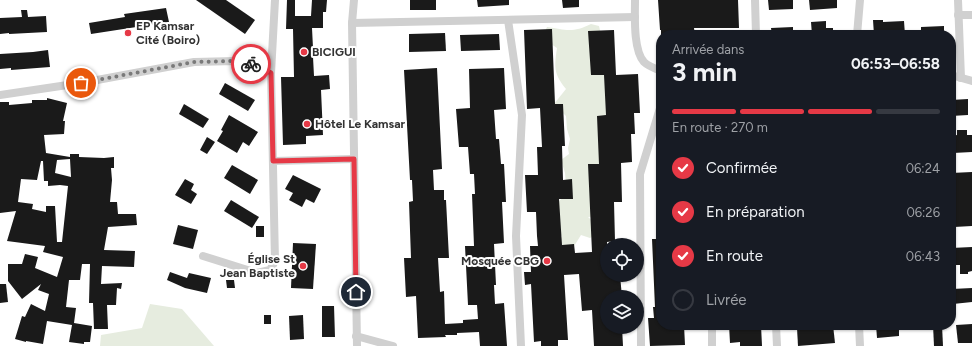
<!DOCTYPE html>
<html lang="fr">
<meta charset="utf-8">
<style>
body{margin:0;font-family:Figtree,sans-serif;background:#242831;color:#f1f3f6;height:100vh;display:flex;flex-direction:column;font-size:15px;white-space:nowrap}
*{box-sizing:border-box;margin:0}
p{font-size:13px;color:#9ea1a6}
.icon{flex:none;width:22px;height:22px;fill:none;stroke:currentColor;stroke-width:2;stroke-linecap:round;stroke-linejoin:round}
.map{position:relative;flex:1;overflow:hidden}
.details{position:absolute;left:656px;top:30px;width:300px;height:300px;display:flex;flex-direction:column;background:#171b24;border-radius:16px;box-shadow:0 1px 3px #0004}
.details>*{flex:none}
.buttons{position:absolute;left:600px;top:238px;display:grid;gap:8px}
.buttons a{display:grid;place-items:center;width:44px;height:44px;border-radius:50%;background:#171b24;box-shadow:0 1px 3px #0004;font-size:20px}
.pin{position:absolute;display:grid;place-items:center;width:34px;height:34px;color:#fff;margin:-17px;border:2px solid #fff;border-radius:50%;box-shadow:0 1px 4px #0007}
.courier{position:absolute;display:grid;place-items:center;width:40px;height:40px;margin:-20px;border:3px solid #e63946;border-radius:50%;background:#fff;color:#222;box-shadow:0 1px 5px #0007}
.head em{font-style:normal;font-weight:700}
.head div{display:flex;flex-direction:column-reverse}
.head{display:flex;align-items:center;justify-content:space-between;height:68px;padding:0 16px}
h1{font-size:26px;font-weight:700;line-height:30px}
.bar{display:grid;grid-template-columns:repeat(4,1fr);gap:6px 4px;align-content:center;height:48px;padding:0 16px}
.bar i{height:5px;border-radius:3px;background:#363941}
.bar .on{background:#e63946}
.bar p{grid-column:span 4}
ol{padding:0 16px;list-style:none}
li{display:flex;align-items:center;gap:12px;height:44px}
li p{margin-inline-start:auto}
li .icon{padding:4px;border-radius:50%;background:#e63946;color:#fff;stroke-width:4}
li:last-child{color:#9ea1a6}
li i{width:22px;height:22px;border:2px solid #363941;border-radius:50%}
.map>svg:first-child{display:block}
.green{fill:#e6ecdf}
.building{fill:#1a1a1a;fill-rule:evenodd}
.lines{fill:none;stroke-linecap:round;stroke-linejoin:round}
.minor{stroke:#d0d0d0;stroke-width:8}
.done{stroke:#7a7a7a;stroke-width:4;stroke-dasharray:0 7.2}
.route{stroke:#e63946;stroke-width:5}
.poi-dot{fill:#e63946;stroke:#fff;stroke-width:1.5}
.labels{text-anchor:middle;stroke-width:4;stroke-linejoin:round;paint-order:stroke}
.poi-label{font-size:12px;font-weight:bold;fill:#333;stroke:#fff;text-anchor:start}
</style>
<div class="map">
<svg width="972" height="346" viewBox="0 0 972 346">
<rect width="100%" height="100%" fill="#fff"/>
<g class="green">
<path d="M591,24l8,2 7,31 8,25 -15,134 -11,1 9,8 3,8 -10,5 -9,-3 -10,16 -13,-6 4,-9 -9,-6c1,-16 -2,-27 14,-34l-2,-23 -4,-13 8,-6 -1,-6 2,-9 -3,-10 -1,-13 -12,-12 12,-15c-12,-15 -12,-21 -9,-41l-15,-10 5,-11c19,3 26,6 44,-3z"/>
<path d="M150,304l32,5 32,37h-114l1,-11 41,-7z"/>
</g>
<g class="building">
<path d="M196,0h30l29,20 -10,14z"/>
<path d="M287,0h8v16h16l1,-16h15l-1,12h-3v16h-11l1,20h2v9h-2l1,19 15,-1 1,14 -9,1 2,45 -17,1v8l-23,1 -2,-68h13l-1,-48h-7z"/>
<rect x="410" y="0" width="26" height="10"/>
<path d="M477,0h32v5l-31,2z"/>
<path d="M562,0h17v7l-16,1z"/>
<path d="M658,0h80l1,28h-45l1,7h-34v-5h-1z"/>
<path d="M768,0h25v9l-24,1z"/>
<path d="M809,0h28v8l-27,2z"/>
<path d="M166,8l3,14 -78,12 -2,-11 36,-6 -1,-3z"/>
<path d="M21,10h6l1,7 18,-1 1,16 -38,2v-1l-9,1v-16l22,-1z"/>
<path d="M873,20h10v2l21,-1 1,14h-31z"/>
<path d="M826,21v7h7v7h-21l-1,-13z"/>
<path d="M944,26v9h-23v-8z"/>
<path d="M793,27v8h-21l-1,-7z"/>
<path d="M552,29l3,75h8l2,42h-3l1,34 9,-1 1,20h-14l3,46 12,-1 1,9 17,-1 -4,-88h11l-2,-48 9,-1 -2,-40h-13l-3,-44 26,-1 2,45 22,-1 2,39h-6l1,21h-4l1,28 -11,1 1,39h-8l1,39 -8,1v33h13l2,22h-15v30h15l1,19h-29l-2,-36 -10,1 -3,-37 -15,1 4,65h-10v6h-17v-5l-7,1 -3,-58 -6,1 -1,-13h7l-1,-26h8l-1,-10 -1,-24h-9l-2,-37h13l-1,-28h5l-2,-39 -13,1 -3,-79z"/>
<path d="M445,33l1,18 -37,1v-18z"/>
<path d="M499,34l1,16 -39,1 -1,-16z"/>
<path d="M255,49l9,1 -1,9 -9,-1z"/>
<path d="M48,50l2,17 -39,3v-2l-11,1v-15l33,-2z"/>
<path d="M437,68l5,101 -9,1 1,20h10v10h2l3,58h-11l2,34 4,-1 1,33 18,-1v-3l15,-1 -1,-14h-9l-3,-59h9l-2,-52h3l-1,-20h-4l-2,-27h-9l-3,-38 14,-1 -1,-39 35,-1 2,41 -12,1 2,29h3l2,25h3l2,38h-4l2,41 -10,1 2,41h-2l1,19 9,-1 3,43h-27l-1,-14 -22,1v2h-12l1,2 -28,1 -2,-42 -10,1 -2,-39h7l-2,-56 4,-1 -1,-21h-2l-6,-110z"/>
<path d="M225,83l30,17 -7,11 -29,-17z"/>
<path d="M47,98l20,5 -4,18h2l-1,13 -20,1 2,18 24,4v-3h9v3l25,1 10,-1v11h-3l1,12 -2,22h7l1,12h18l1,11 -29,2 -4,23 31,1 -1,16 -32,-1 -1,18 21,-1 -1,6 -4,-1 -1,17h-9l1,24h-14l-1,-26h-4l1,-39h-8l-2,16h-11l-3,27 10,1 -2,15 18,3 -2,16h-6v2l-15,-2 3,-17 -25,-4 -4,23 -17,-3v1l-11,-3 7,-23 3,1 6,-13 14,7 4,-17 -11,-4 3,-6 -19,15 -14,-18v-17h14l3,-10 13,3 -3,11 22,9 6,-20 -20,-5 2,-6 -38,-5 9,-30 -16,2v-111h9v3l23,-2v-3h15zM70,159l1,18 -16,-4 2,-13zM41,161h2l1,20h4v5l12,-1 8,1 -6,56h-5l-2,-36h-9v6l-14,-3 1,-5 -15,-2 3,-23 16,1z"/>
<path d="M968,99v16l-17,1v-16z"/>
<path d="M184,104l25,15 -6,9 -24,-14z"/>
<path d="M229,115l29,17 -9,14 -6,-4 -6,11 -20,-12 6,-10 -2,-1z"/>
<path d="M957,130h10v5h5v17l-19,1 -1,-17 5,-1z"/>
<path d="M207,137l8,5 -8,12 -7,-4z"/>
<path d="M232,165l26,15 -8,14 -26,-16z"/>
<path d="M972,172v54l-18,1 -1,-24h2l-1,-14h-2l-1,-16z"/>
<path d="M293,175l28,14 -7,14 -8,-4 -4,8 -13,-7 4,-7 -8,-4z"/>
<path d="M185,179l9,5 -3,6 6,4 -6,10 -16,-9z"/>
<path d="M231,200l28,17 -7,11 -28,-17z"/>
<path d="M178,225l20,5 -5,19 -20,-5z"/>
<rect x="256" y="226" width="8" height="11"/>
<path d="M652,239h9v86h23l1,20 -35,1 -2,-28h6l-1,-11h2z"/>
<path d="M293,243l23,1 -3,45 -22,-1z"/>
<path d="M972,247v24l-4,1v2h-8v-9h-7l-2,-17z"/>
<path d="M259,257h7l-1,8h-6z"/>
<path d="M170,272l17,6 2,-5 22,5 -4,15 -22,-5 -18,-8z"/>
<path d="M226,280h8l1,8h-8z"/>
<path d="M0,284h6l2,18 -8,1z"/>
<path d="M972,288v14l-19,2 -1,-15z"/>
<path d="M322,306h12l1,31h-13z"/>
<rect x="264" y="315" width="7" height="9"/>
<path d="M303,315l1,24 -14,1 -1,-24z"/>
<path d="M972,324v19h-14l-2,-18z"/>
<path d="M729,325h32l1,21h-22v-4l-10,1z"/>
<path d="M833,325l2,18 -37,3 -1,-18z"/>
<path d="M876,325h23v11l-22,2z"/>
<path d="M933,325h9l1,21h-9z"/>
</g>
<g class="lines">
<g class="minor">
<path d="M354,0l-2,23 5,323"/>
<path d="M635,0c0,16 -2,50 9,62 4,4 12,7 17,9"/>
<path d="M755,0l1,35"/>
<path d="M958,0l3,78"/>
<path d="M958,15h14"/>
<path d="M508,20l14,95 -6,121 5,110"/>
<path d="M352,23l283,-6"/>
<path d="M857,35l3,-35"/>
<path d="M951,75l21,6"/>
<path d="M0,95l81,-12 113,-21 41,-1 21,4 15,8"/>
<path d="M273,161l81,-2"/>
<path d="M203,256l54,17 13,-3 5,-9 -4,-188 4,-73"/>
<path d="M776,325l1,21"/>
<path d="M859,325l1,21"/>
<path d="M356,336l37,10"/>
<path d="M641,346l-1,-172 21,-69"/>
<path d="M712,346v-21"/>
</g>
</g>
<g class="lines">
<path class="done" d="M81,83l113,-21 41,-1 16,3"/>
<path class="route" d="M251,64l5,1 15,8 2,88 81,-2 2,133"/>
</g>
<g class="poi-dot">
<circle cx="128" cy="33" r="4"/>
<circle cx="304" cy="52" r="4"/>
<circle cx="307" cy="124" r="4"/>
<circle cx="547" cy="261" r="4"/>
<circle cx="303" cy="266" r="4"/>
</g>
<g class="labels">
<g class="poi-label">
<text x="136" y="30">EP Kamsar<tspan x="136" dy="14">Cité (Boiro)</tspan></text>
<text x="312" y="56">BICIGUI</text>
<text x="315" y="128">Hôtel Le Kamsar</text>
<text x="295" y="263" text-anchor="end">Église St<tspan x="295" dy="14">Jean Baptiste</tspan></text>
<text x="539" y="265" text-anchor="end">Mosquée CBG</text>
</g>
</g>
</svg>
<div class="buttons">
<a><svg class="icon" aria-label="locate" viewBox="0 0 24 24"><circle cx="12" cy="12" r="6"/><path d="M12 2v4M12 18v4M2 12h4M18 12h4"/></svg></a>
<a><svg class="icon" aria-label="layers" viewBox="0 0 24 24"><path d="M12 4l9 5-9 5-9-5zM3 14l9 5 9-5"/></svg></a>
</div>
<div class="pin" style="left:81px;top:83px;background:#ea580c"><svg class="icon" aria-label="bag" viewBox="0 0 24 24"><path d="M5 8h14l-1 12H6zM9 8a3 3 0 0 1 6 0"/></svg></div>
<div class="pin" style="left:356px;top:292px;background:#1f2937"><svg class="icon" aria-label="home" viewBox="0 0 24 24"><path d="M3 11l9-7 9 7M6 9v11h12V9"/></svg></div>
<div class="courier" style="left:251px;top:64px"><svg class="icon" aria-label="bike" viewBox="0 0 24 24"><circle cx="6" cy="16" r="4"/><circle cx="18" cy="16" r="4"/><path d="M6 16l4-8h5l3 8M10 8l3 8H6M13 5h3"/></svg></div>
<section class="details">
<div class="head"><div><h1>3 min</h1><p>Arrivée dans</p></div><em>06:53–06:58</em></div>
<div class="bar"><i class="on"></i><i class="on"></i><i class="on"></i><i></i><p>En route · 270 m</p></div>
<ol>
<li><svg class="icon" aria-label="check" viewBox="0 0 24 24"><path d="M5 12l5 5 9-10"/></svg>Confirmée<p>06:24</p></li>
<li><svg class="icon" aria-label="check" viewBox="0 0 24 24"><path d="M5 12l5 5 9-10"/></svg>En préparation<p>06:26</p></li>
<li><svg class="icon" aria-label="check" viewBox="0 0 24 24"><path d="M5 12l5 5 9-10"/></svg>En route<p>06:43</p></li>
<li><i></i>Livrée</li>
</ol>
</section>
</div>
